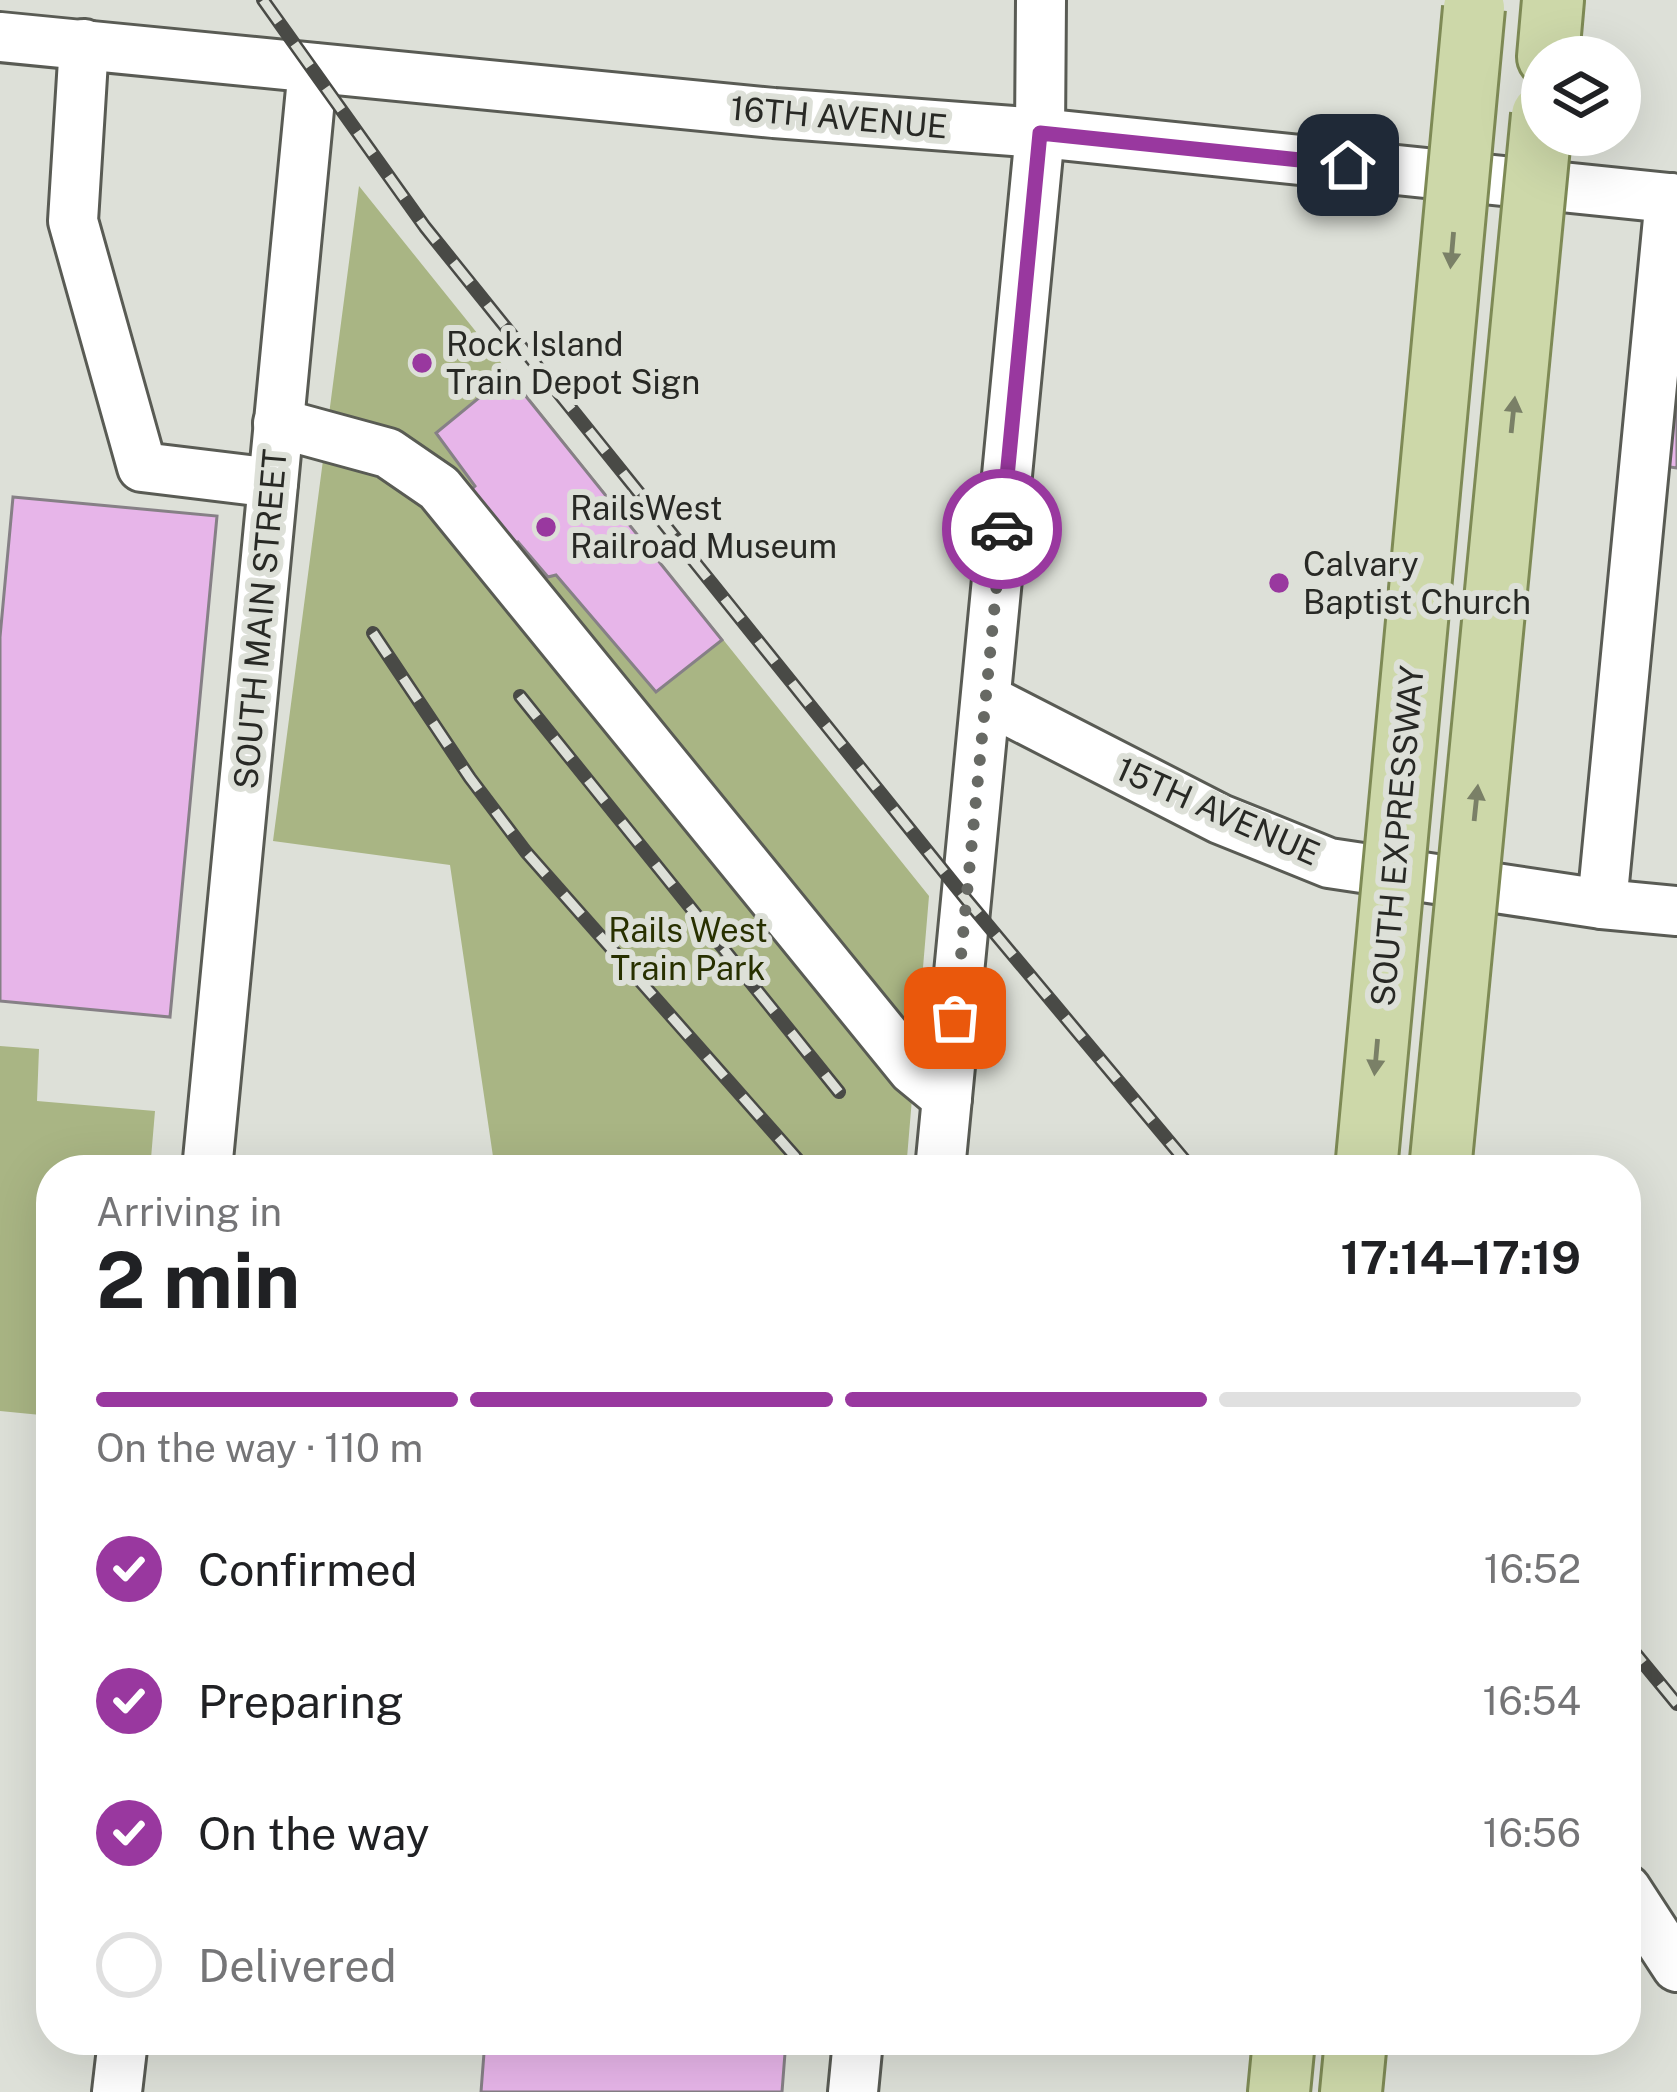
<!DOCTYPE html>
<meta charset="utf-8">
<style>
body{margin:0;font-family:"Public Sans",sans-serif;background:#f6f6f6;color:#202124;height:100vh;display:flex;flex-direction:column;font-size:45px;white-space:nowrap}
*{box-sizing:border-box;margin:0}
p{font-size:39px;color:#757577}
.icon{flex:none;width:66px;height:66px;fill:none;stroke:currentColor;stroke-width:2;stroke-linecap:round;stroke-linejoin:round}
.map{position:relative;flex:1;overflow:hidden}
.sheet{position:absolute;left:36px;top:1155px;width:1605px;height:900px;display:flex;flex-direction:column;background:#fff;border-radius:48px;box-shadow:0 12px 48px #0002}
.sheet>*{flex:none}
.controls{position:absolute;left:1521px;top:36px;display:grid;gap:24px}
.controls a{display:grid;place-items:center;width:120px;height:120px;border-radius:50%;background:#fff;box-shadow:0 12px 48px #0002;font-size:60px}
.pin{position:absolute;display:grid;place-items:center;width:102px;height:102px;color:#fff;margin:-51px;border-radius:24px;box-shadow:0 6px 18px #0006}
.courier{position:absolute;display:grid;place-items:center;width:120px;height:120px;margin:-60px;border:9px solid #99389f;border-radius:50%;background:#fff;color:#222;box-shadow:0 3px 15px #0007}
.head em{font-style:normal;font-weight:700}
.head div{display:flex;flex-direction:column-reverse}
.head{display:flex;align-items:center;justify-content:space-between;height:204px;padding:0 60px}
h1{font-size:78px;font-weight:700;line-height:90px}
.bar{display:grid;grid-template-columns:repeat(4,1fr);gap:18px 12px;align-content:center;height:144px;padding:0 60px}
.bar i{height:15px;border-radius:9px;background:#e0e0e0}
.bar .selected{background:#99389f}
.bar p{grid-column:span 4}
ol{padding:0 60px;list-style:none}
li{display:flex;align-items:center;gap:36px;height:132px}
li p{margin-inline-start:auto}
li .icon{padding:12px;border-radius:50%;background:#99389f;color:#fff;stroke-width:4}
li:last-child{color:#757577}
li i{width:66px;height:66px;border:6px solid #e0e0e0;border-radius:50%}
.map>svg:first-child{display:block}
.green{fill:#a9b584}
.building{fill:#e7b5e9;stroke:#868086;stroke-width:3}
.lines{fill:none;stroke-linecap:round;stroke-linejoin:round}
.minor-casing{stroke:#595b54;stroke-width:54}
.major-casing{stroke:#7e8a55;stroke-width:66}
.minor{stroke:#fff;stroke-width:48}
.major{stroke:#cdd8a9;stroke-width:60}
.rail-casing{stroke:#494a46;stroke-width:14}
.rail{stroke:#dde0d8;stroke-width:9;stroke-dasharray:27;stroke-linecap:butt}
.major-bridge-casing{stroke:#7e8a55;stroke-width:66;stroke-linecap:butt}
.major-bridge{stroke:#cdd8a9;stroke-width:60}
.oneway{fill:#7a8067}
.done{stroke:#676964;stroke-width:12;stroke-dasharray:0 21.6}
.route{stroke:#99389f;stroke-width:15}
.poi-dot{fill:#99389f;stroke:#dde0d8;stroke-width:4.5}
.labels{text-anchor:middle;stroke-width:12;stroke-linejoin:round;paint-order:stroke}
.street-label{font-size:33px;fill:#282925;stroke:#dde0d8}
.poi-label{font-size:33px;fill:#282925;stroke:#dde0d8;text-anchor:start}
.park-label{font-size:33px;fill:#283000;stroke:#dde0d8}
</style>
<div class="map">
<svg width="1677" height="2092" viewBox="0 0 1677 2092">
<rect width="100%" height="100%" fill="#dde0d8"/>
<g class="green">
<path d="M359,186l570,710 -23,274h-411l-45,-305 -177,-24z"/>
<path d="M0,1046l39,3 -2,52 118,10 -5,59h-99v246l-51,-5z"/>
</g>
<g class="building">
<path d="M1677,328v140l-14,-2z"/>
<path d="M508,374l214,266 -66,52 -100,-117 -8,2 -30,-35 -19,11 -41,-51 17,-16 -39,-53z"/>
<path d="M13,497l204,19 -47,501 -170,-16v-364z"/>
<path d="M485,2040h301l-4,52h-301z"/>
</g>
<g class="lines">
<g class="minor-casing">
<g id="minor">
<path d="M0,37l774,76 266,20 637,66"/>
<path d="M84,44l-11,177 69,246 131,16"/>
<path d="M278,423l110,30 51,35 474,582 34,28"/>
<path d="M986,699l234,120 109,44 273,41 75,7"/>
<path d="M1602,904l68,-706"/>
<path d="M207,1170l106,-1102"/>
<path d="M940,1170l100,-1037 1,-133"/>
<path d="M1626,1889l51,78"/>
<path d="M117,2092l6,-52"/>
<path d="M853,2092l5,-52"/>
</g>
</g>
<g class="major-casing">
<g id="major">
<path d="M1548,57l5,-57"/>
<path d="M1279,2092l5,-52"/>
<path d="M1351,2092l5,-52"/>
</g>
</g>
<use href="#minor" class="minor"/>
<use href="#major" class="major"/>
<g class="rail-casing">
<g id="rail">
<path d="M263,0l162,227 541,672 227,271"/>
<path d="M373,633l97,145 56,74 281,318"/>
<path d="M520,696l319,396"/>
<path d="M1626,1642l51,62"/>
</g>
</g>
<use href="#rail" class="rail"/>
<g class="major-bridge-casing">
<g id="major-bridge">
<path d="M1366,1170l108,-1162"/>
<path d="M1440,1170l102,-1055"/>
</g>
</g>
<use href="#major-bridge" class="major-bridge"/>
</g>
<defs><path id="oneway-solid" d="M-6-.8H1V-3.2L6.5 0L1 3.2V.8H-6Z" transform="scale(3)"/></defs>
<g class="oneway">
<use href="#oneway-solid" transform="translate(1452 250) rotate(95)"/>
<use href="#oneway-solid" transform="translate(1513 415) rotate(-84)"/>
<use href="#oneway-solid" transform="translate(1476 803) rotate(-84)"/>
<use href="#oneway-solid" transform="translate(1376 1057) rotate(95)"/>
</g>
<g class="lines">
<path class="done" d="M955,1018l47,-489"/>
<path class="route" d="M1002,529l38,-396 308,32"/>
</g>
<g class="poi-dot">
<circle cx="422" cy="363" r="12"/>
<circle cx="546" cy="527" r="12"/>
<circle cx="1279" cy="583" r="12"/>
</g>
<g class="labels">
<g class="street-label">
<text transform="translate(839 117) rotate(5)" y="12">16TH AVENUE</text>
<text transform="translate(260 619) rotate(-85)" y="12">SOUTH MAIN STREET</text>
<text transform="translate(1218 811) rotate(24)" y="12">15TH AVENUE</text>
<text transform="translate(1397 836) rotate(-85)" y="12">SOUTH EXPRESSWAY</text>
</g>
<g class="poi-label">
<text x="446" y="356">Rock Island<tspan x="446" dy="38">Train Depot Sign</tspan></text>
<text x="570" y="520">RailsWest<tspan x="570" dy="38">Railroad Museum</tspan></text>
<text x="1303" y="576">Calvary<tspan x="1303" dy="38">Baptist Church</tspan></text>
</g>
<g class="park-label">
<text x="688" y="942">Rails West<tspan x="688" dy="38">Train Park</tspan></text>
</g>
</g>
</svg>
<div class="controls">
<a><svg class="icon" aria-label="layers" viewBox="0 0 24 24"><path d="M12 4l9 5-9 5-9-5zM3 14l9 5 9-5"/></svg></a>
</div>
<div class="pin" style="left:955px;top:1018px;background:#ea580c"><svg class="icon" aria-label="bag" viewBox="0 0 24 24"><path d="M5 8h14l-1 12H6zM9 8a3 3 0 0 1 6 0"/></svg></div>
<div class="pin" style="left:1348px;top:165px;background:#1f2937"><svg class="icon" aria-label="home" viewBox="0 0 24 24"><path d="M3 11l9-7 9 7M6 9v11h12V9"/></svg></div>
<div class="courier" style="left:1002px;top:529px"><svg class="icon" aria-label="car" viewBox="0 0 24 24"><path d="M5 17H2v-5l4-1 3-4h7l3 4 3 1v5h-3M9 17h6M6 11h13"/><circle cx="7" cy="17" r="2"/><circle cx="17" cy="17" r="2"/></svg></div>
<section class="sheet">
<div class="head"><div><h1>2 min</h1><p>Arriving in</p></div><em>17:14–17:19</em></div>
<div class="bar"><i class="selected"></i><i class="selected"></i><i class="selected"></i><i></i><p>On the way · 110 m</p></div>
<ol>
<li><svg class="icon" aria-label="check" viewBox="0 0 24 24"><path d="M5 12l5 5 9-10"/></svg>Confirmed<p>16:52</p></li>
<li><svg class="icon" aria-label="check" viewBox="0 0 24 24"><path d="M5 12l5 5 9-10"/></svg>Preparing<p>16:54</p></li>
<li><svg class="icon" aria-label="check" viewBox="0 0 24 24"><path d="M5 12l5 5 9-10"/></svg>On the way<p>16:56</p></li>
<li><i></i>Delivered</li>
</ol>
</section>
</div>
